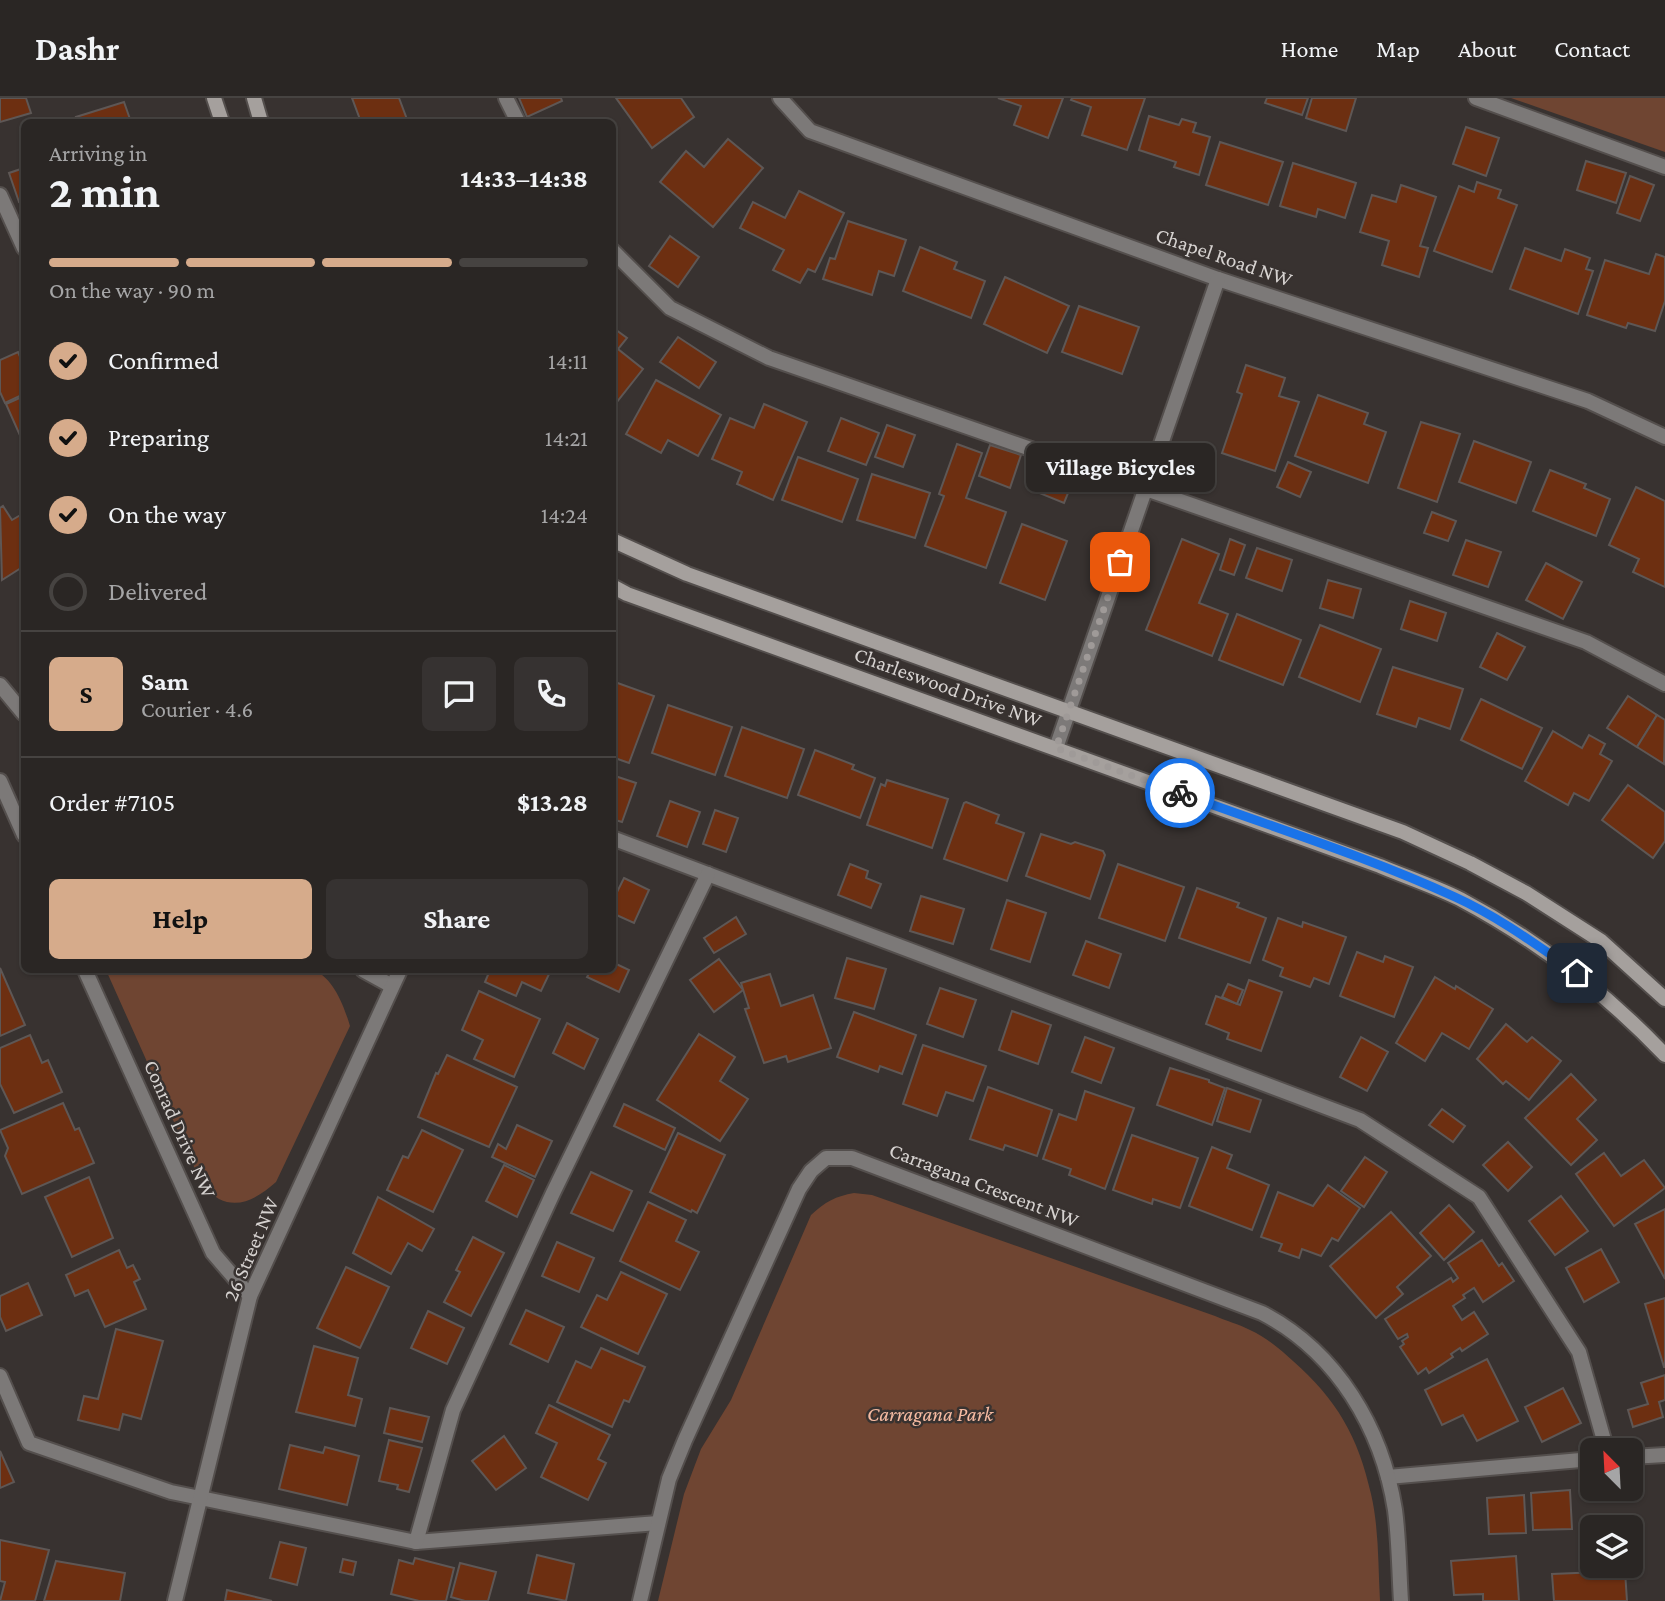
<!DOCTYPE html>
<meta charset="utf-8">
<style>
body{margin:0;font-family:"Crimson Pro",serif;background:#363231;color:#f1f3f6;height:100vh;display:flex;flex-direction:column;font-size:26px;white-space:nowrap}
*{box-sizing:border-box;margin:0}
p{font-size:23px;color:#a5a5a6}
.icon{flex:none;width:38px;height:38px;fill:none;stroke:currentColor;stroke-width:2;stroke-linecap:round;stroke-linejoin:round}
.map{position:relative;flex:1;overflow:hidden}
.sheet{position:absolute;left:21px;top:21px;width:595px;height:854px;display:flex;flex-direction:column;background:#2a2624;border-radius:10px;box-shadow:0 2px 5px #0004,0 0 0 2px #464341}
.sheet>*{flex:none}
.needle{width:46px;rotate:336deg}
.fabs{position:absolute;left:1580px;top:1340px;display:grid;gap:14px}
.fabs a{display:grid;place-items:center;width:63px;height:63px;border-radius:10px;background:#2a2624;box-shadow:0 2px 5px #0004,0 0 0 2px #464341;font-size:35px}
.pin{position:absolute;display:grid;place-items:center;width:60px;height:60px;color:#fff;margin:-30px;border-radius:14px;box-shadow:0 4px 10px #0006}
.courier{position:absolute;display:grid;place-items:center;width:70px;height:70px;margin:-35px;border:5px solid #1a73e8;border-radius:50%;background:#fff;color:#222;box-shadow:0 2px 9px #0007}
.bubble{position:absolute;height:49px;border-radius:10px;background:#2a2624;box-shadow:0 2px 5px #0004,0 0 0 2px #464341;font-size:23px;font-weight:700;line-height:49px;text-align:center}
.summary em{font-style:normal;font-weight:700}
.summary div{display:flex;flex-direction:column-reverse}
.summary{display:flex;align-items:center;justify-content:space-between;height:119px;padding:0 28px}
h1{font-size:46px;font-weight:700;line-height:52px}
.bar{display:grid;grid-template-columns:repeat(4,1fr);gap:10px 7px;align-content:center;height:84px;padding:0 28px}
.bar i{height:9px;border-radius:5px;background:#464341}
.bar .selected{background:#d6ab8b}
.bar p{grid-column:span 4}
.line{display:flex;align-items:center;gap:18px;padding:0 28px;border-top:2px solid #464341}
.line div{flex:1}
.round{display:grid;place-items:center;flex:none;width:74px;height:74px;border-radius:10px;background:#363231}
ol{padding:0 28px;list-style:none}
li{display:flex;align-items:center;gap:21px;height:77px}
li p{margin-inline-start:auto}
li .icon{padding:7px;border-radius:50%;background:#d6ab8b;color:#111;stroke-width:4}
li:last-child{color:#a5a5a6}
li i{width:38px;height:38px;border:4px solid #464341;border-radius:50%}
.action{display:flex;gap:14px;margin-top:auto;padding:14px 28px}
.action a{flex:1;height:80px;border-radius:10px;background:#d6ab8b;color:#111;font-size:28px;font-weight:700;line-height:80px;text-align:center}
.action a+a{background:#363231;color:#f1f3f6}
header{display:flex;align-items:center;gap:42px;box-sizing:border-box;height:98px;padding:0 35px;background:#2a2624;border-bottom:2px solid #464341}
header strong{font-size:33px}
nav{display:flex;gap:38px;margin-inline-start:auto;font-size:24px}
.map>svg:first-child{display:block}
.green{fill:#6f4532}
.building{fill:#6d2f11;stroke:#5e5755;stroke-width:2}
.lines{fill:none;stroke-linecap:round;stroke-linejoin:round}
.lane-casing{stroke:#544f4d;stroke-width:18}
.street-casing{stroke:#544f4d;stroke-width:18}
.secondary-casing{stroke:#544f4d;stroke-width:18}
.lane{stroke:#7c7978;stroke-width:14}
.street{stroke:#7c7978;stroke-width:14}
.secondary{stroke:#a5a09d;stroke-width:14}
.done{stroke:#9f9a98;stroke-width:7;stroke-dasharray:0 12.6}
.route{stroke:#1a73e8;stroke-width:9}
.labels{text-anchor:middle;stroke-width:5;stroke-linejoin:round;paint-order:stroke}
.street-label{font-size:21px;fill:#d6d2d0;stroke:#383230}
.park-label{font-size:21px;font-style:italic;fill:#f6bba2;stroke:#383230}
</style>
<header>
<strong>Dashr</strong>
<nav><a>Home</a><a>Map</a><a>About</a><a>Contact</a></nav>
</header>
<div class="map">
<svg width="1665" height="1503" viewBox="0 0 1665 1503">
<rect width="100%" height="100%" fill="#383230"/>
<g class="green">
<path d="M1511,0h154v54z"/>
<path d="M106,872h208c20,9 30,36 36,56l-74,156c-15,13 -35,28 -57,17 -7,-4 -14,-15 -20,-21z"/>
<path d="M854,1095l18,2 343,121c11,5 24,8 35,14 16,7 31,20 43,31 44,39 65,75 78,133 8,34 7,71 9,107h-722l26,-107 17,-45 30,-49 80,-185c14,-13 25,-19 43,-22z"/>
</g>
<g class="building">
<path d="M0,0h26l5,15 -31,9z"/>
<path d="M352,0h47l9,24h-47z"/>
<path d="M519,0h42l1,3 -35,16z"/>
<path d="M616,0h65l13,19 -42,31z"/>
<path d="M998,0h65l-15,40 -34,-13 7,-19z"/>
<path d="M1072,0h73l-18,52 -45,-15 9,-28 -20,-7z"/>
<path d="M1267,0h41l-6,17 -37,-12z"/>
<path d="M1312,0h44l-10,33 -40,-13z"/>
<path d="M124,4l7,20h-53l-2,-5z"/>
<path d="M1149,18l30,9 3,-6 14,4 -3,9 17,5 -11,38 -25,-8 2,-5 -37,-12z"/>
<path d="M1466,29l33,11 -13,38 -33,-12z"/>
<path d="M728,41l35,29 -50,59 -53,-45 26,-31 18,16z"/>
<path d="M1220,44l63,20 -15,43 -62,-20z"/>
<path d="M1586,63l40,12 -10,30 -39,-13z"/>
<path d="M1293,65l63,20 -11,35 -27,-9 -2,8 -36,-11z"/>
<path d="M24,70v32l-5,2 -10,-29z"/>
<path d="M1630,78l24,9 -14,36 -23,-8z"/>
<path d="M1477,84l24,8 -3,8 19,7 -25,67 -58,-21 25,-65 15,6z"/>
<path d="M1401,87l35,12 -16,49 8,2 -9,29 -37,-12 7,-24 -29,-9 12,-37 24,7z"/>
<path d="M799,93l45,22 -29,59 -7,-3 -8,14 -27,-13 11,-20 -44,-22 13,-26 32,16z"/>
<path d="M848,123l58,19 -12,36 -15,-5 -7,24 -49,-16 7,-21 5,1z"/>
<path d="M670,138l29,21 -21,30 -29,-21z"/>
<path d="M920,149l37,15 -3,7 31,12 -14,37 -68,-27z"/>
<path d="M1525,150l36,13 4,-12 25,9 -4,11 7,2 -15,43 -68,-25z"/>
<path d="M1656,156l9,3v44l-10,30 -27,-8 -2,5 -39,-13 18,-55 44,14z"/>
<path d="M1005,179l64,29 -22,47 -63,-29z"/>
<path d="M1079,208l60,21 -17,47 -60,-22z"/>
<path d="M612,229l15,11 -9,11 25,20 -27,34 -4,-3z"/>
<path d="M678,239l38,25 -17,26 -39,-26z"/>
<path d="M18,254l6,14v28l-19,9 -5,-11v-32z"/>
<path d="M1246,267l39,13 -6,18 20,6 -24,69 -53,-18 20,-59 -5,-2z"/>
<path d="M656,282l65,35 -23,41 -30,-16 -7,13 -35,-19z"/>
<path d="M1318,297l50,18 -4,11 22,8 -18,51 -73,-27z"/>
<path d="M24,298v43l-2,1 -16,-36z"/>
<path d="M764,306l43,18 -34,78 -36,-16 5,-12 -30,-13 18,-41 24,10z"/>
<path d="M841,320l38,15 -13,32 -38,-14z"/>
<path d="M1421,324l39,12 -23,68 -39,-14z"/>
<path d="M887,327l28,10 -12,32 -28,-10z"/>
<path d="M1474,343l57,21 -15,41 -57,-21z"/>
<path d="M957,346l25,9 -16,45 40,14 -20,56 -61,-22 19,-50 -5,-2z"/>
<path d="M990,347l31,10 -11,33 -31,-12z"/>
<path d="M798,359l60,22 -16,43 -60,-22z"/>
<path d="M1288,364l23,10 -11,25 -23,-10z"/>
<path d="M1043,365l32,13 -11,27 -32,-13z"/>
<path d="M1550,372l36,14 -2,4 26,11 -14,37 -63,-25z"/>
<path d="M872,376l58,19 -15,45 -58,-18z"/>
<path d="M1636,389l29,14v86l-32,-15 6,-13 -30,-14z"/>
<path d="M3,408l9,14 12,-7v53l-22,14 -2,-72z"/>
<path d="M1432,414l24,9 -8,20 -24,-8z"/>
<path d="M1022,426l45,17 -22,59 -45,-17z"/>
<path d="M1182,441l37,15 -20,49 29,11 -16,42 -66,-26z"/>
<path d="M1230,441l15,6 -11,30 -14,-5z"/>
<path d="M1466,442l35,12 -13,35 -35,-12z"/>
<path d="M1257,450l35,12 -10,31 -36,-13z"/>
<path d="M1546,465l36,19 -19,37 -37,-19z"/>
<path d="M1328,482l33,9 -8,29 -33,-10z"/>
<path d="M1410,503l36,12 -9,28 -36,-12z"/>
<path d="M1237,516l64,26 -18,45 -64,-25z"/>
<path d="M1320,527l61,24 -21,53 -61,-25z"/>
<path d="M1497,535l28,14 -18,33 -27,-13z"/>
<path d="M1393,569l70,22 -13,40 -31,-11 -3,9 -39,-13z"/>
<path d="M612,583l42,15 -25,67 -17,-6z"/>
<path d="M1628,598l29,19 -20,32 -30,-19z"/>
<path d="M1481,601l61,29 -20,41 -61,-29z"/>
<path d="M668,607l64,22 -17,48 -63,-22z"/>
<path d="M1657,617l8,5 -1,44 -27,-17z"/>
<path d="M742,629l62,22 -17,49 -62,-22z"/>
<path d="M1553,633l29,17 7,-13 16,9 -5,10 12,7 -23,40 -15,-8 -6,12 -43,-24z"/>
<path d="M815,652l39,15 -2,4 23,9 -15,40 -62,-23z"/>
<path d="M612,677l24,8 -14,39 -10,-3z"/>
<path d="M887,682l61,19 -16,49 -65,-23 14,-41 4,2z"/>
<path d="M1628,687l37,27v29l-12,17 -51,-38z"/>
<path d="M670,703l30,11 -13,35 -30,-11z"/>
<path d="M966,704l33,13 -3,8 28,10 -17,48 -63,-22 20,-56z"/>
<path d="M715,712l23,8 -12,34 -23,-8z"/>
<path d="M1041,736l30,10 4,-2 28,9 2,4 -15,44 -64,-23z"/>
<path d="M850,766l18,7 -2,7 15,6 -10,24 -33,-13z"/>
<path d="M1118,766l66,23 -19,54 -66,-23z"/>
<path d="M624,780l25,12 -15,33 -22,-10v-11z"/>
<path d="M1197,790l42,15 -2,4 29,11 -16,45 -71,-25z"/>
<path d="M921,798l43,13 -11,35 -43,-13z"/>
<path d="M1007,802l39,13 -16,49 -39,-13z"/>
<path d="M736,819l10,17 -32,19 -10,-15z"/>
<path d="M1278,820l24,9 1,-5 43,15 -17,47 -15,-6 -4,9 -30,-11 3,-8 -20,-8z"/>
<path d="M1086,843l35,13 -12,34 -36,-13z"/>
<path d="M1357,854l26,10 2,-6 28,11 -19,50 -54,-21z"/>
<path d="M847,860l39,11 -12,40 -39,-11z"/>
<path d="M719,861l24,31 -29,22 -24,-32z"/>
<path d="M612,864l17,8 -10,22 -32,-15 4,-7h21z"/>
<path d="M0,870l25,57 -25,11z"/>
<path d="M490,872h61l-10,21 -19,-9 -6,14 -31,-14z"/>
<path d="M770,876l11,32 32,-11 18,53 -43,14 -2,-6 -22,7 -19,-54 4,-1 -8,-25z"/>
<path d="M1435,879l20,12 1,-3 37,23 -24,40 -27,-16 -17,28 -29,-18z"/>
<path d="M1249,882l33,12 -21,59 -34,-12 2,-6 -23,-9 10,-28 24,9z"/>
<path d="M1228,886l15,6 -6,14 -15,-7z"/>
<path d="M940,890l36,12 -13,37 -36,-13z"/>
<path d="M479,893l61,28 -26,58 -40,-18 9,-19 -21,-10z"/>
<path d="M1012,913l39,14 -13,39 -39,-14z"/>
<path d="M854,914l62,23 -14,39 -22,-8 -2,6 -41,-15z"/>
<path d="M567,925l31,16 -14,30 -31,-16z"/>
<path d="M1506,926l21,18 5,-5 29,24 -32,39 -23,-19 -3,3 -26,-25z"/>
<path d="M699,936l36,23 -15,24 28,18 -28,42 -63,-41z"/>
<path d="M30,937l12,28 6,-3 14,32 -48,21 -14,-29v-36z"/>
<path d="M1085,939l29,11 -13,35 -29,-11z"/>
<path d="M1361,939l27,15 -21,39 -27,-14z"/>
<path d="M923,947l63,21 -13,35 -27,-9 -9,24 -34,-12z"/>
<path d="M447,957l70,32 -28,60 -71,-30 18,-44 2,1z"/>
<path d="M1170,970l39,12v2l16,6 -13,37 -55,-20z"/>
<path d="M1571,976l25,26 -19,19 20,21 -26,25 -46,-47z"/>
<path d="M988,989l64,23 -15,46 -32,-11 -2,5 -33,-11z"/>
<path d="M1227,990l34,12 -11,32 -33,-11z"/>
<path d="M1085,993l49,17 -29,81 -36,-14 2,-6 -28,-10 16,-45 17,6z"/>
<path d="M63,1005l12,27 4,-2 15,35 -72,31 -17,-38 3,-8 -8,-18z"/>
<path d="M624,1006l51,24 -10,22 -51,-24z"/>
<path d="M1442,1011l23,17 -12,16 -24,-17z"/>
<path d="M517,1027l35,16 -17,36 -43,-20 6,-13 8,5z"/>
<path d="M422,1032l41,20 -30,62 -46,-22 16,-34 5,2z"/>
<path d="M678,1035l47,22 -28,58 -5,-3 -1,2 -41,-20z"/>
<path d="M1132,1037l66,23 -18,50 -27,-9 -1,5 -39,-14z"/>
<path d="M1508,1044l24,25 -24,24 -25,-26z"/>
<path d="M1212,1049l20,8 -5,13 42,17 -17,45 -63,-24z"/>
<path d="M1604,1055l17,23 23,-16 21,28 -51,38 -38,-52z"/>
<path d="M1365,1059l22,15 -23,35 -23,-16z"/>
<path d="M504,1067l30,15 -17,37 -31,-16z"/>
<path d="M591,1074l41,19 -19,40 -42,-18z"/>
<path d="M89,1079l24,61 -41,19 -27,-60z"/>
<path d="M1328,1087l32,23 -22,33 -6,-3 -11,18 -19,-7 -3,9 -20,-7 3,-7 -21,-7 17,-45 35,14z"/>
<path d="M1561,1098l27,35 -33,24 -26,-34z"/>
<path d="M378,1099l56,32 -12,22 -14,-8 -17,31 -38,-21z"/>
<path d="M648,1104l38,18 -10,21 23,11 -19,38 -60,-29z"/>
<path d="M1449,1107l25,27 -30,28 -24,-27z"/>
<path d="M1665,1111v70l-30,-55z"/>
<path d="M1391,1114l40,44 -34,31 6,7 -27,24 -46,-52z"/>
<path d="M473,1139l31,16 -33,63 -27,-14 16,-30 -4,-2z"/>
<path d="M1482,1142l17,26 3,-3 12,18 -31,21 -9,-14 -11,7 2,3 -12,8 9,14 12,-8 14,22 -26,17 -2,-3 -9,6 2,3 -24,16 -3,-5 -8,6 -18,-27 4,-3 -2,-3 6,-4 -1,-3 -9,5 -13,-20 66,-41 2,4 5,-4 -10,-15z"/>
<path d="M557,1144l37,16 -15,34 -37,-16z"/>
<path d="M1601,1151l18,33 -35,20 -18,-34z"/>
<path d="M119,1152l8,18 6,-3 7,14 -6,3 12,27 -41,18 -17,-37 -13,6 -9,-21z"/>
<path d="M346,1169l43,20 -29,61 -43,-20z"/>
<path d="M621,1174l46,22 -29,60 -57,-27 16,-32 10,5z"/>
<path d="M28,1185l14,32 -36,16 -6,-14v-21z"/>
<path d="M1665,1200v69h-1l-19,-63z"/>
<path d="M526,1212l38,17 -16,35 -38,-18z"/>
<path d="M428,1213l36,17 -17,36 -36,-16z"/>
<path d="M116,1231l47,12 -22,78 -18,-5 -4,16 -41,-10 6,-24 14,3z"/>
<path d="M314,1248l44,12 -10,37 14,4 -7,27 -59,-14z"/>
<path d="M601,1250l44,19 -16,35 -5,-2 -12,27 -55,-25 19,-41 15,7z"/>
<path d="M1487,1261l31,62 -41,20 -14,-26 -21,10 -17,-35z"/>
<path d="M1665,1277v25l-6,2 4,15 -30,10 -5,-17 20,-6 -7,-21z"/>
<path d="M1563,1290l18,35 -39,19 -17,-35z"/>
<path d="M549,1307l61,30 -12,24 8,4 -18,37 -47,-23 16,-34 -21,-10z"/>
<path d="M390,1310l39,9 -7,25 -38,-9z"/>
<path d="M504,1338l22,32 -30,22 -24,-29z"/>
<path d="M389,1342l33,8 -13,44 -12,-3 1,-4 -19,-4z"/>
<path d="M290,1347l33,8 2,-6 34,9 -12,49 -68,-16z"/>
<path d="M0,1353l14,31 -14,6z"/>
<path d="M1570,1392l2,39 -39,1 -2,-37z"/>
<path d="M1524,1397l2,38 -37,1 -2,-36z"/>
<path d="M0,1442l49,10 -14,51h-35l5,-19 -5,-1z"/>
<path d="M280,1444l26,6 -9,37 -27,-7z"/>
<path d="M537,1457l37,9 -8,37 -38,-8z"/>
<path d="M1516,1458l3,45h-36v-7l-29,1 -3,-34z"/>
<path d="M415,1460l39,10 -8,33h-27l-28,-7 8,-34 14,4z"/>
<path d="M343,1461l13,3 -3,13 -13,-3z"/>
<path d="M56,1463l69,12 -5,28h-76z"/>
<path d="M460,1465l36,9 -8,29h-23l-14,-4z"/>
<path d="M1625,1473l2,30h-73l-2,-27z"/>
<path d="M227,1492l45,11h-47z"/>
</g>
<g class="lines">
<g class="lane-casing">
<g id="lane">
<path d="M506,0l12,24"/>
<path d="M1476,0l189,69"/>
<path d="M0,97l24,53"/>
<path d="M612,152l58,58 99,50 817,284 79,42"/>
<path d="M612,740l748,282 119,77 100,155 28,99"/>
<path d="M0,1278l29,67 142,49 245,50 242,-19"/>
<path d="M1631,1359l34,-2"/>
<path d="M1388,1379l204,-18"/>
<path d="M416,1444l37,-132 100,-217 155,-319"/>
</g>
</g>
<g class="street-casing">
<g id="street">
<path d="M780,0l30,33 408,148 370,122 77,36"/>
<path d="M0,587l24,29"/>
<path d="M1056,650l162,-469"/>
<path d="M0,683l24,54"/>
<path d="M85,872l128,283 37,43"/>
<path d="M363,872l29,16"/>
<path d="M175,1503l75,-305 150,-326"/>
<path d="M640,1503l29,-122 16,-39 114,-251 12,-18 15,-13h26l410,155c75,39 120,115 133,197 4,30 4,61 6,91"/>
</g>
</g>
<g class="secondary-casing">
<g id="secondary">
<path d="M214,0l8,24"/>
<path d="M254,0l7,24"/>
<path d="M612,442l75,34 716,258 67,31 56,30 75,48 64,58"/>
<path d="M612,488l15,8 753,272c26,11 54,20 80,33 77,41 145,93 205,156"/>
</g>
</g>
<use href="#lane" class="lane"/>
<use href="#street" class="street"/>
<use href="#secondary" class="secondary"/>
</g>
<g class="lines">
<path class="done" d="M1120,464l-64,186 124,45"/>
<path class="route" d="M1180,695c92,34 186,63 275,104 44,20 83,49 122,76"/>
</g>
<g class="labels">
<g class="street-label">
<text transform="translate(1224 159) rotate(19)" y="7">Chapel Road NW</text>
<text transform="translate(948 589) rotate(20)" y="7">Charleswood Drive NW</text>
<text transform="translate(180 1031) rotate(66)" y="7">Conrad Drive NW</text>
<text transform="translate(984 1087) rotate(21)" y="7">Carragana Crescent NW</text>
<text transform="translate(251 1151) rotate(-67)" y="7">26 Street NW</text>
</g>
<g class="park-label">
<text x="930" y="1323">Carragana Park</text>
</g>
</g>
</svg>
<div class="fabs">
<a><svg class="needle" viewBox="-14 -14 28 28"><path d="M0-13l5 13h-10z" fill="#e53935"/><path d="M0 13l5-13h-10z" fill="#a5a5a6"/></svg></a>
<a><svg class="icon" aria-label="layers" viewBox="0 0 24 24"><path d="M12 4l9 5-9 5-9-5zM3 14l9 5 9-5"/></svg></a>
</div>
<div class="pin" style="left:1120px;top:464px;background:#ea580c"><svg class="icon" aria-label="bag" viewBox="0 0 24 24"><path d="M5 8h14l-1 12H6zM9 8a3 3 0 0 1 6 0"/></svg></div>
<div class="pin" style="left:1577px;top:875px;background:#1f2937"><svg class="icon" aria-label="home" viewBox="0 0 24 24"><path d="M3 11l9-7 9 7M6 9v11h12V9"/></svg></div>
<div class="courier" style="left:1180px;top:695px"><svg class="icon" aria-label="bike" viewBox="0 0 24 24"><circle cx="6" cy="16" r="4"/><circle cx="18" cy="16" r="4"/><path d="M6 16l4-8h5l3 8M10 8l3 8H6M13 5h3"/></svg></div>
<div class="bubble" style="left:1026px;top:345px;width:189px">Village Bicycles</div>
<section class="sheet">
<div class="summary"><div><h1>2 min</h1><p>Arriving in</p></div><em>14:33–14:38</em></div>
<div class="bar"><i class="selected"></i><i class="selected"></i><i class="selected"></i><i></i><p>On the way · 90 m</p></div>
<ol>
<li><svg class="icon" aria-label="check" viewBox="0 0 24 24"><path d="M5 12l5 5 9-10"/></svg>Confirmed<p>14:11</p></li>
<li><svg class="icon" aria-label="check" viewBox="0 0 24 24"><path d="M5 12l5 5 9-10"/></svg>Preparing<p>14:21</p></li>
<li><svg class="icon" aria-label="check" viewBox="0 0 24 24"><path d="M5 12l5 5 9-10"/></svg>On the way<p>14:24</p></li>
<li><i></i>Delivered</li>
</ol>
<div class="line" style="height:126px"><b class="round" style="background:#d6ab8b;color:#111">S</b><div><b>Sam</b><p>Courier · 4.6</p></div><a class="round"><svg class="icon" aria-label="chat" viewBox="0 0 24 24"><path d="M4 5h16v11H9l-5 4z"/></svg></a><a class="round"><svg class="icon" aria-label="phone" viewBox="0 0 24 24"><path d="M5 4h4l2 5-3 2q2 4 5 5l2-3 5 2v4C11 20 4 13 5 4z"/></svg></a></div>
<div class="line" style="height:91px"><div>Order #7105</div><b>$13.28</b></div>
<div class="action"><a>Help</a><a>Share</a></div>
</section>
</div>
